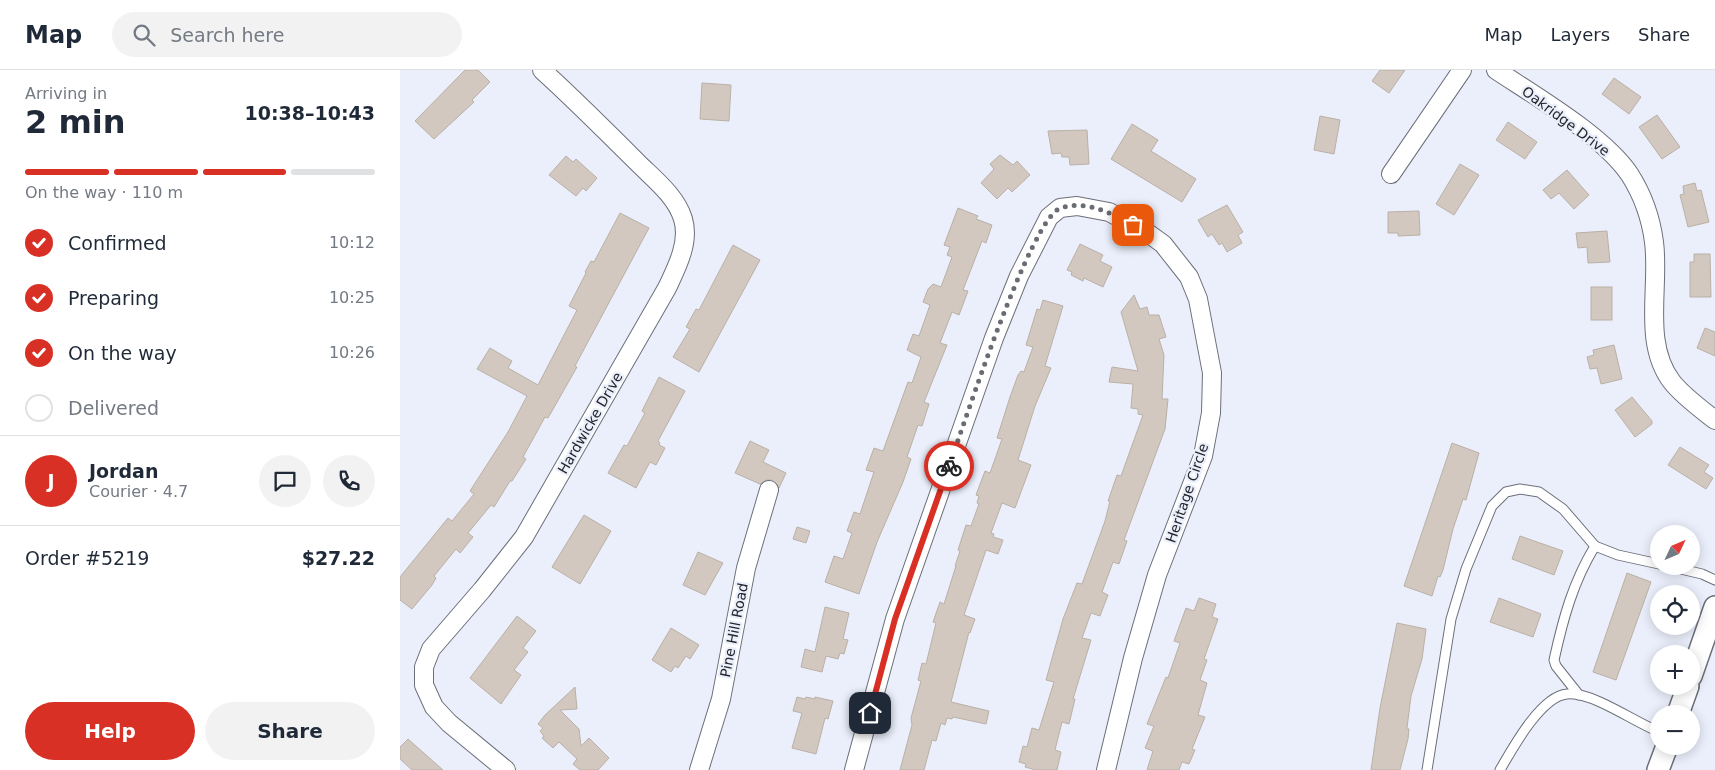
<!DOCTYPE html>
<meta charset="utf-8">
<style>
body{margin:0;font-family:"DejaVu Sans",sans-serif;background:#f2f2f3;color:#1f2937;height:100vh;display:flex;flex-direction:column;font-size:19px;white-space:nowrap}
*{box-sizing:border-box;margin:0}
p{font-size:16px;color:#747a83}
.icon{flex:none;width:28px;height:28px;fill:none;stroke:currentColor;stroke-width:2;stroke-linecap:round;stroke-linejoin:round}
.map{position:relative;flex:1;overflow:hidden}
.sheet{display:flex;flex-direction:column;background:#fff;width:400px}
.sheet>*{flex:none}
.needle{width:32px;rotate:46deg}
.buttons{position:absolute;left:1250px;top:455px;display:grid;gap:10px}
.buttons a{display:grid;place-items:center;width:50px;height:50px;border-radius:50%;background:#fff;box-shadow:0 2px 12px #0003;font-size:25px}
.pin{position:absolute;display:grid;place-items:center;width:42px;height:42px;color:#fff;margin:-21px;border-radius:10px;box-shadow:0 2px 8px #0006}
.courier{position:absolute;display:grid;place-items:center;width:50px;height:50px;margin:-25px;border:4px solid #d93025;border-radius:50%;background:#fff;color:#222;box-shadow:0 1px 6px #0007}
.overview em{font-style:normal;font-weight:600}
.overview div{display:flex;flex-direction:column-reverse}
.overview{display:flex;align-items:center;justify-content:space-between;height:85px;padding:0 25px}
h1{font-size:32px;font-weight:600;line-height:38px}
.bar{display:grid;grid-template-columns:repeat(4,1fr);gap:8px 5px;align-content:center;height:60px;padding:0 25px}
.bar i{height:6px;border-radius:4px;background:#e0e1e3}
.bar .current{background:#d93025}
.bar p{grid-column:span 4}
.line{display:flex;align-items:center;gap:12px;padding:0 25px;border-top:1px solid #e0e1e3}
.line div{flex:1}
.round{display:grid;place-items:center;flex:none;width:52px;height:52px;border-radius:26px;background:#f2f2f3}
ol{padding:0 25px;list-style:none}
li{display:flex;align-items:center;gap:15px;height:55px}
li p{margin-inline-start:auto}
li .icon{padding:5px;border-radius:50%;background:#d93025;color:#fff;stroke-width:4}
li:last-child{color:#747a83}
li i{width:28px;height:28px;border:2px solid #e0e1e3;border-radius:50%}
.action{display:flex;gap:10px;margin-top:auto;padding:10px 25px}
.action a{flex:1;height:58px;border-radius:30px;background:#d93025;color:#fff;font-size:20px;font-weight:600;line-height:58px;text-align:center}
.action a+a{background:#f2f2f3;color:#1f2937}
header{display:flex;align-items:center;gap:30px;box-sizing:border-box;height:70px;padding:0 25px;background:#fff;border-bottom:1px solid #e0e1e3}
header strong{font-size:24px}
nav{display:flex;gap:28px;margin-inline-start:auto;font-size:18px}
.search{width:350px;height:45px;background:#f2f2f3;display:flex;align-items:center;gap:12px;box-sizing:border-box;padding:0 18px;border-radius:28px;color:#747a83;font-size:19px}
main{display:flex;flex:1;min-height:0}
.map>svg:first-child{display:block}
.building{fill:#d2c8bf;stroke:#bab0a7}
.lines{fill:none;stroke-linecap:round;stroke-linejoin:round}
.service-casing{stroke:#6b6f79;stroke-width:11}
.minor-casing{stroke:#6b6f79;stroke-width:20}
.tertiary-casing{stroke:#6b6f79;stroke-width:24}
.service{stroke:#fff;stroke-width:9}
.minor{stroke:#fff;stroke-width:18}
.tertiary{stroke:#fff;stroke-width:21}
.done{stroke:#696c73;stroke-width:5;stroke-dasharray:0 9}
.route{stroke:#d93025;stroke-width:6}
.labels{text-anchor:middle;stroke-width:4.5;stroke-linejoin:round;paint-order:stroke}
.street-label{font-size:14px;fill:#24262a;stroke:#eaeffb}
</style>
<header>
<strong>Map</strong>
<div class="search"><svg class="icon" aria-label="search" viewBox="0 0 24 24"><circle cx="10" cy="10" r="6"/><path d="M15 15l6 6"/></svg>Search here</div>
<nav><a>Map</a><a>Layers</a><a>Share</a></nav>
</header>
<main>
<section class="sheet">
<div class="overview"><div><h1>2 min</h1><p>Arriving in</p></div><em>10:38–10:43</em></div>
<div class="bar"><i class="current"></i><i class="current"></i><i class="current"></i><i></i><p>On the way · 110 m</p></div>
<ol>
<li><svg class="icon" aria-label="check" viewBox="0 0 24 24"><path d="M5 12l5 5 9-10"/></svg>Confirmed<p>10:12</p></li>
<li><svg class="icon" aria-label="check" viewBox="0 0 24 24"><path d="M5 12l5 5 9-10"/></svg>Preparing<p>10:25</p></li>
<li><svg class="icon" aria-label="check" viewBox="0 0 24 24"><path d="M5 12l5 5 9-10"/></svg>On the way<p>10:26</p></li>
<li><i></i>Delivered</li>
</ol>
<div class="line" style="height:90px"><b class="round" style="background:#d93025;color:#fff">J</b><div><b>Jordan</b><p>Courier · 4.7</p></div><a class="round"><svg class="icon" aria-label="chat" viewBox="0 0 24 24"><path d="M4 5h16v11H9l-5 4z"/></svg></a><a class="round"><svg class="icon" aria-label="phone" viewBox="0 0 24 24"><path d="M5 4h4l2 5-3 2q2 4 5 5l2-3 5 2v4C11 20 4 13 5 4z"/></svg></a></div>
<div class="line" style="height:65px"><div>Order #5219</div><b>$27.22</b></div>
<div class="action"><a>Help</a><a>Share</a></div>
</section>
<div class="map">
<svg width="1315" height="700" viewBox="0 0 1315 700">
<rect width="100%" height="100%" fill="#eaeffb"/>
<g class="building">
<path d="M65,0h13l12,12 -18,18 2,2 -40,37 -19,-18z"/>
<path d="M980,0h25l-16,23 -17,-12z"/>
<path d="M1214,8l27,19 -12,17 -27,-20z"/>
<path d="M302,13l29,2 -2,36 -29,-2z"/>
<path d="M1257,45l23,32 -18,12 -23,-32z"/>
<path d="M920,46l20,4 -6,34 -20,-4z"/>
<path d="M1108,52l29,20 -12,17 -29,-19z"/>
<path d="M732,54l26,16 -7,11 45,28 -14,23 -71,-43z"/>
<path d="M687,60l2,34 -19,1 -1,-8h-7l-1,-4 -9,1 -4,-23z"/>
<path d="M600,85l13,10 4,-4 13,14 -18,17 -4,-4 -11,11 -16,-16 13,-14 -4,-5z"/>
<path d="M166,86l7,6 3,-3 21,19 -11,13 -3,-3 -7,8 -27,-21z"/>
<path d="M1060,94l19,11 -25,40 -18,-11z"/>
<path d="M1167,100l22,25 -15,14 -15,-16 -8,6 -8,-9z"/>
<path d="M1295,113l2,8 4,-1 8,32 -21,5 -8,-32 4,-1 -1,-8z"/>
<path d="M827,135l16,27 -5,3 4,8 -15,9 -5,-9 -3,2 -7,-11 -4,3 -10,-17z"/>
<path d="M558,138l20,8 -2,3 16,6 -6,18 -4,-2 -19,49 5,1 -9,24 -7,-3 -12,31 7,2 -23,57 5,2 -7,22 -4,-1 -11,32 4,2 -8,23 -26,60 -18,52 -34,-12 9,-26 9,3 9,-26 -5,-2 7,-19 6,2 14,-42 -8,-2 8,-22 9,3 25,-69 4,1 9,-26 -14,-7 6,-16 6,2 11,-31 -7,-3 5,-13 5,-5 8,3 11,-30 -5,-2 3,-8 -6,-2z"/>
<path d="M1019,141l1,24 -22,1v-3h-10v-21z"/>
<path d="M220,143l29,15 -74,138 2,1 -29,51 -3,-1 -22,40 3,2 -14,22h-2l-16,26 -3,-2 -23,28 5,4 -13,16 -4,-4 -22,27 2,2 -4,7 -20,24 -12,-9v-23l48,-59 4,3 22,-27 -4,-3 38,-59 19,-36 -50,-27 13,-21 22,13 -4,7 30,17 39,-75 -8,-4 17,-33 -1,-1 6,-11 3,1z"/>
<path d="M1207,161l3,31 -22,1 -1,-16 -9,1 -2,-15z"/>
<path d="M680,174l23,11 -3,6 12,6 -9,20 -19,-9 -1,3 -12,-6 1,-3 -5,-2z"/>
<path d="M333,175l27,15 -61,112 -26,-15 17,-28 -4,-2 10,-18 3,1z"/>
<path d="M1294,184h16l1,43h-21v-35h4z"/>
<rect x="1191" y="217" width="21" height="33"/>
<path d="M734,225l6,14 7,-2 2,8h10l7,22 -7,2 5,16 -2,44h6l-3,30 -41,111 3,1 -8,23 -6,-2 -11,30 6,3 -8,21 -9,-3 -9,25 9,2 -18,59h2l-6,25 -7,-2 -7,28 6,2 -4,18h-21l-11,-3 1,-3 -7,-2 4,-16 4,1 5,-19 7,2 15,-48 -8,-2 17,-61 14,-36 5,1 23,-63 5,-20h-2l9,-26 4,1 22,-61 -5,-1v-5l-7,-1 2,-24 -24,-2 3,-15 26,4 -17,-59z"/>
<path d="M643,230l20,6 -18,60 6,2 -16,38 -17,54 13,5 -16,43 -13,-5 -11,30 3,1 -1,3 10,3 -5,14 -12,-4 -22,65 11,4 -5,14 -1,-1 -18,70 38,9 -3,13 -33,-7 -1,2 -5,-1 -2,7 -4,-2 -5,18 -4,-1 -8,30h-24l12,-45 -1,-7 10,-37 -3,-1 4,-17 4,1 10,-41 -3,-1 7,-20 4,2 12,-38h-1l5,-15 -2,-1 8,-25 5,1 8,-22 -2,-1 2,-7 -3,-1 9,-24 5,2 12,-34 -5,-1 13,-41 8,-22 3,-4 3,1 9,-25 -7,-2 11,-36 3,1z"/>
<path d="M1305,258l10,4v24l-18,-8z"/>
<path d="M1214,275l8,34 -21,5 -4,-16 -7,1 -3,-12 7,-2 -1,-5z"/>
<path d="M259,307l26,14 -27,50 2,2 -1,2 6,3 -9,17 -6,-3 -14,26 -28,-15 16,-28 3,1 18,-33 -3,-2z"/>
<path d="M1232,327l20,24v3l-17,13 -20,-27z"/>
<path d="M350,371l19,9 -6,12 23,11 -7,15 -7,-8h-6l-6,4 -25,-11z"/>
<path d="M1052,373l27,10 -13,47 -3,-1 -10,30 -10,41 -3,7 -2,-1 -6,20 -28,-10z"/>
<path d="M1280,377l29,18 -5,7 9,6 -7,11 -38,-24z"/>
<path d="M184,445l27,16 -31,53 -28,-17z"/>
<path d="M397,457l13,4 -4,12 -13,-4z"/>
<path d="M1120,466l43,15 -9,24 -42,-16z"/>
<path d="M298,482l25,11 -18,32 -22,-10z"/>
<path d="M1227,503l24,9 -35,98 -23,-8z"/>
<path d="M799,528l17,6 -4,13 6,2 -14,40 3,1 -7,20 7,3 -9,32 7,2 -13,32 3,1 -6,14 -7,-2 -3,8h-32l6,-19 -8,-3 9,-22 -7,-2 19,-47 2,1 12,-35 -6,-2 12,-33 8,3z"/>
<path d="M1099,528l42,16 -8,23 -43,-15z"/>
<path d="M425,537l24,6 -6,26 5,1 -4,14 -4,-1 -2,6 -12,-3 -4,16 -21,-5 4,-18 10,3z"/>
<path d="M117,546l19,15 -13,17 5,4 -14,18 7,5 -20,29 -31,-26z"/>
<path d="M997,553l29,6 -4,30 -11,37 -4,32 2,1 -1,10 -8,31h-29l9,-62z"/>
<path d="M271,558l28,17 -9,14 -4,-3 -8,12 -3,-2 -4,6 -19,-12z"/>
<path d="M175,617l2,22 -17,1 19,19 2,17 8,-8 20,20 -11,12h-18l-7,-6 4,-5 -18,-17 -6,6 -11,-10 2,-2 -4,-5 3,-3 -5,-4 7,-9z"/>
<path d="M397,627l8,2 1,-2 9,2v-2l18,4 -5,18 -3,-1 -9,36 -24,-6 10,-35 -9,-2z"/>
<path d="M8,669l35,31h-31l-12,-11v-12z"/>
</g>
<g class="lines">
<g class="service-casing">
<g id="service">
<path d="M1268,496l34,8 13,6"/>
<path d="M1179,625l-23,-29 -2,-6c9,-41 19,-78 41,-114"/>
<path d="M1027,700l24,-151 15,-50 26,-63 14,-14 14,-3 19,3 24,17 32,37 23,9 41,9"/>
<path d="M1100,700c12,-21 41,-74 67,-76 10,-1 24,4 33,8 20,9 39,21 59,30"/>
</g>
</g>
<g class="minor-casing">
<g id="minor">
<path d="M1096,0c39,26 108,66 134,105 12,19 21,44 24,67 6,45 -12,101 18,140 11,14 29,27 43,38"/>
<path d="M991,104l71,-104"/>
<path d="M106,700l-57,-47 -15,-16 -10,-22v-18l7,-18 51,-59 42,-53 143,-249c10,-21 23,-46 16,-69 -7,-23 -29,-40 -45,-56 -32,-32 -63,-63 -96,-93"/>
<path d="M299,700l22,-71 25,-131 23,-78"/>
<path d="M454,700l41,-151 99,-281 25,-62 30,-59 11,-9 17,-2 32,6 36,19 18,13 26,33 9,22 14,74 -1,40 -8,43 -46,119 -24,83 -27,112"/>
</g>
</g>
<g class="tertiary-casing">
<g id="tertiary">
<path d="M1291,606l24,-69"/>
<path d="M1278,644l10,-28"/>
<path d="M1258,700l9,-24"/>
</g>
</g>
<use href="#service" class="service"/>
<use href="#minor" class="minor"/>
<use href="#tertiary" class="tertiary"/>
</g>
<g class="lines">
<path class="done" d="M549,396c14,-38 82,-250 112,-258 25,-8 50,5 72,17"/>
<path class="route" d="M470,643l25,-94 54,-153"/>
</g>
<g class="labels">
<g class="street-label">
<text transform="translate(1166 51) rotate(37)" y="5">Oakridge Drive</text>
<text transform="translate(190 353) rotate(-60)" y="5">Hardwicke Drive</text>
<text transform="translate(787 423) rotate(-71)" y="5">Heritage Circle</text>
<text transform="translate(334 560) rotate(-79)" y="5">Pine Hill Road</text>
</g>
</g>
</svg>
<div class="buttons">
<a><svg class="needle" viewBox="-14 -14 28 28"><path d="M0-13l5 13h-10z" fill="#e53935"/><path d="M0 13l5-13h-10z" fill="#747a83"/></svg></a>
<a><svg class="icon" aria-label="locate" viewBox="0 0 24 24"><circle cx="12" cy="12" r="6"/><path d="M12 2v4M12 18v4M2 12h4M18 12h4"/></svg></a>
<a>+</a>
<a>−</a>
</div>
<div class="pin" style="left:733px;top:155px;background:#ea580c"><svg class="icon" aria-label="bag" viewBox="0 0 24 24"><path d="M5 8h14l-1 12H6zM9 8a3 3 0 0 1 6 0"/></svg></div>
<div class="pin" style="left:470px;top:643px;background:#1f2937"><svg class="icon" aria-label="home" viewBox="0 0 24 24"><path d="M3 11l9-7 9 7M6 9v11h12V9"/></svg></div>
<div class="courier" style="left:549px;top:396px"><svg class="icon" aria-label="bike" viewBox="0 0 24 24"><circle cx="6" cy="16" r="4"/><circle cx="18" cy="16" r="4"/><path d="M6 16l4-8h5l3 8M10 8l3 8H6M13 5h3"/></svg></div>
</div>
</main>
